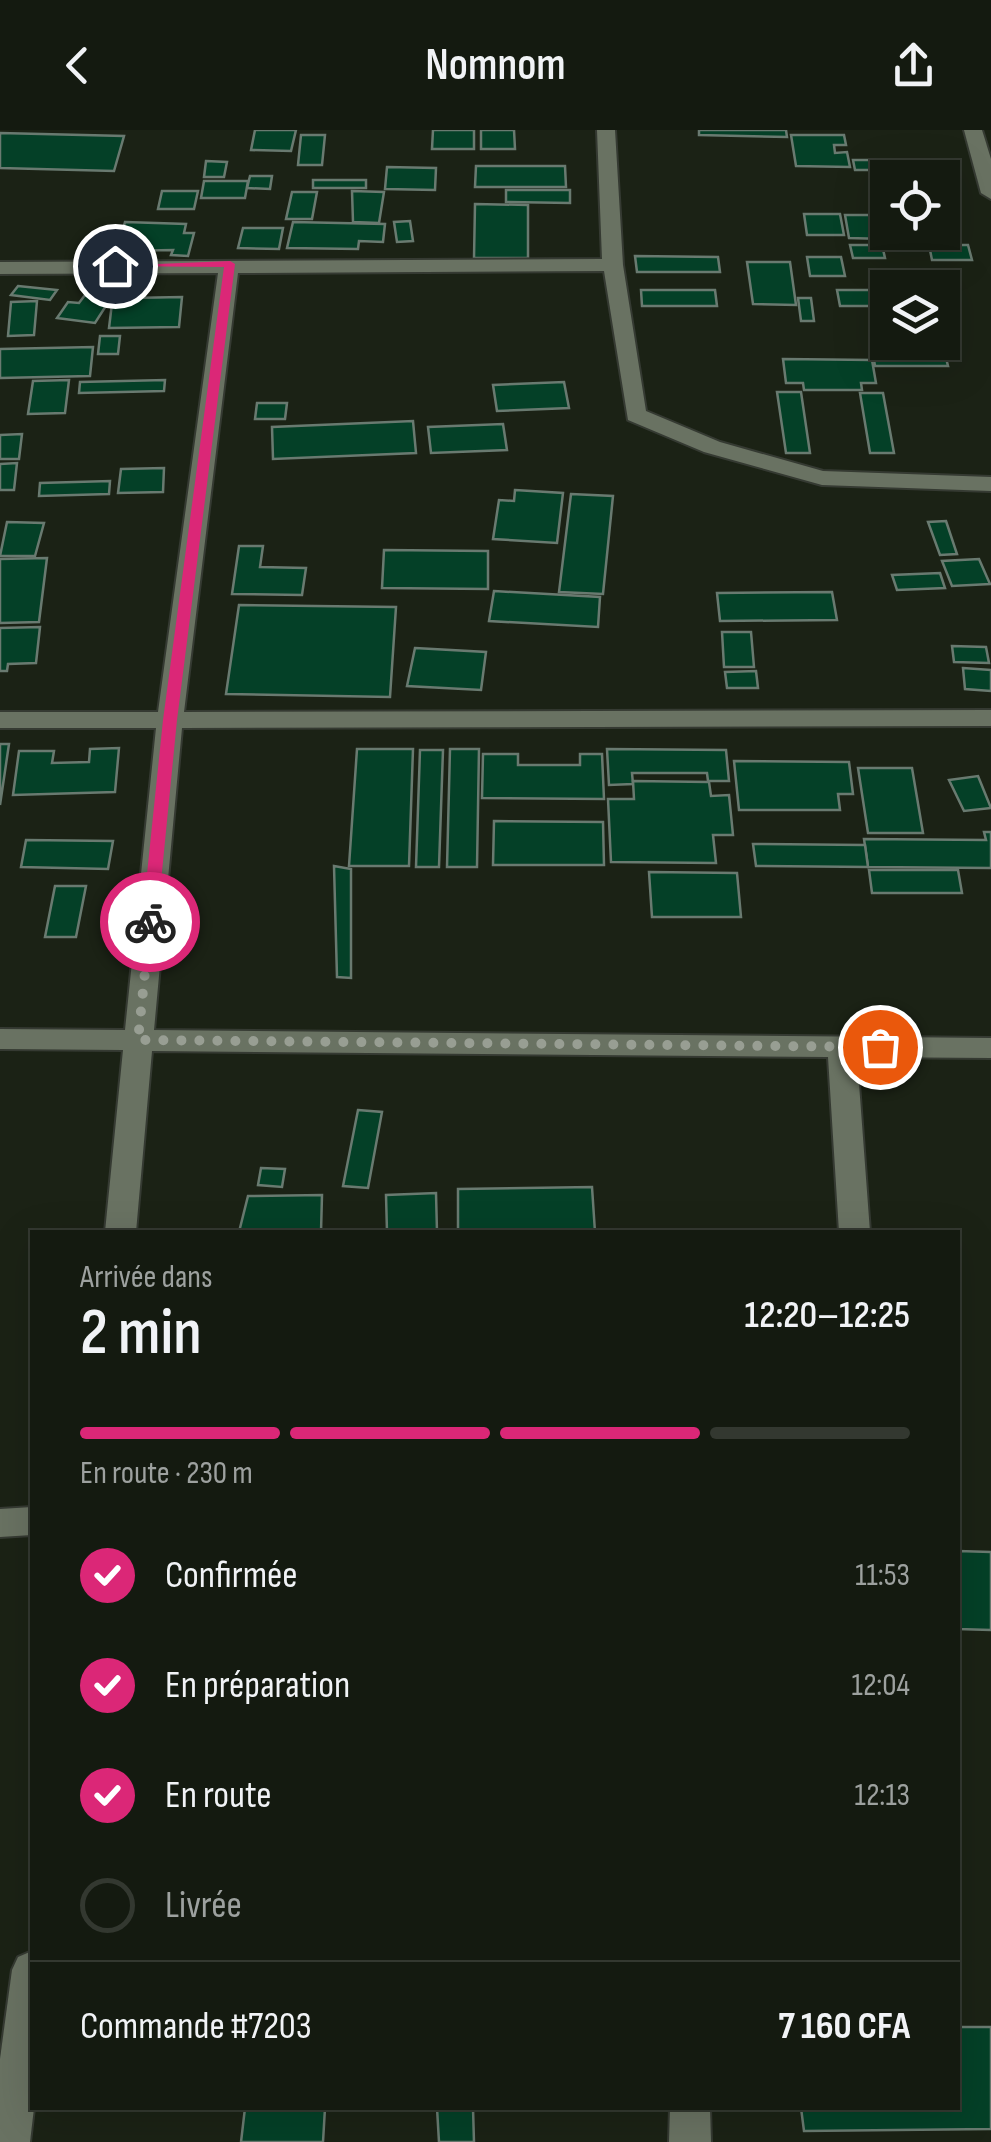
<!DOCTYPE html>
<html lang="fr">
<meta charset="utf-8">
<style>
body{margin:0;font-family:"Sofia Sans Condensed",sans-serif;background:#21271e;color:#f1f3f6;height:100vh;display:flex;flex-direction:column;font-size:38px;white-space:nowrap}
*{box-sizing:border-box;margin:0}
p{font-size:32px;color:#9da19f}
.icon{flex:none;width:55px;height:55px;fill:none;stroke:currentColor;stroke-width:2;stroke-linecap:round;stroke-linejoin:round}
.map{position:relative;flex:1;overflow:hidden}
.drawer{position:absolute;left:30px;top:1100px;width:930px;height:880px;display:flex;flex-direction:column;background:#141a10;border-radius:0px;box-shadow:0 10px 40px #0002,0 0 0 2px #333830}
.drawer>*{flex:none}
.controls{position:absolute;left:870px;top:30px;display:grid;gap:20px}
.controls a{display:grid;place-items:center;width:90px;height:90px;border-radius:0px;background:#141a10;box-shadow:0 10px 40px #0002,0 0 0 2px #333830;font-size:50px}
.pin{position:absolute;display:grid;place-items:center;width:85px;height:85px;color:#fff;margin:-42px;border:5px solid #fff;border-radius:50%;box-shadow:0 2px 10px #0007}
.courier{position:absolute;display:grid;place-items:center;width:100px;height:100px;margin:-50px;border:8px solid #db2777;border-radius:50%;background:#fff;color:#222;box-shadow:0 2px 12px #0007}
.summary em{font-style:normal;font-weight:600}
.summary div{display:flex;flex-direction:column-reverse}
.summary{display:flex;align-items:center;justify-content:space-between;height:170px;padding:0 50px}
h1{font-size:65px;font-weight:600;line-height:75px}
.bar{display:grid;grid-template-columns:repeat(4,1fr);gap:15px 10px;align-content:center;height:120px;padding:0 50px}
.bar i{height:12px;border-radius:8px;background:#333830}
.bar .active{background:#db2777}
.bar p{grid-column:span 4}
.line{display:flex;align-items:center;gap:25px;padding:0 50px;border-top:2px solid #333830}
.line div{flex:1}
ol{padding:0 50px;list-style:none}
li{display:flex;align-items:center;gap:30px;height:110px}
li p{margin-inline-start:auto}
li .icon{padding:10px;border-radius:50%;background:#db2777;color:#fff;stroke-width:4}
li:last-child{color:#9da19f}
li i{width:55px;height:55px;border:5px solid #333830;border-radius:50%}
header{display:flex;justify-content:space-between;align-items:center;height:130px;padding:0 50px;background:#141a10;font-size:45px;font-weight:600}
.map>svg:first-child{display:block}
.building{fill:#044027;stroke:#697a70;stroke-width:2.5}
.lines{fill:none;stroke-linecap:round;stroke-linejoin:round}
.minor-casing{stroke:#353a32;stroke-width:4}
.minor{fill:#697262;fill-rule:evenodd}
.route{fill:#db2777}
.done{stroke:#989e93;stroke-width:10;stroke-dasharray:0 18}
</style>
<header><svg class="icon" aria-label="back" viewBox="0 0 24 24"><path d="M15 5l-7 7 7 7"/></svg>Nomnom<svg class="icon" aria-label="share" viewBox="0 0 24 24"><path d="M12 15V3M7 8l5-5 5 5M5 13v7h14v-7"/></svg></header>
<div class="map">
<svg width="991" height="2012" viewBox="0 0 991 2012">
<rect width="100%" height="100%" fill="#1b2215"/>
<g class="building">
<path d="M255,0h41l-5,21 -40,-1z"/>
<path d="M433,0h41v19h-42z"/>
<path d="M481,0h33l1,19h-34z"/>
<path d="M699,0h87l1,7 -88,-2z"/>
<path d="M0,3l124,3 -10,35 -114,-3z"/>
<path d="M301,5h24l-3,30h-24z"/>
<path d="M791,5h53l2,10h-12l1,8 12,-1 3,15 -54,-1z"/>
<path d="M853,30h30l2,10h-30z"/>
<path d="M206,31l21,1 -3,15h-20z"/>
<path d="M476,36h89l1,21h-91z"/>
<path d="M387,37l49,1 -1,22 -50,-1z"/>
<path d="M250,46h22l-2,13 -23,-1z"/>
<rect x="313" y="50" width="53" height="8"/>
<path d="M204,51h44l-3,17h-44z"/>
<path d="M506,60h64v13l-64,-1z"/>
<path d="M162,61h36l-4,18h-36z"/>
<path d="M352,61l32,1 -5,31 -26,-1z"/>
<path d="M292,62h25l-5,27h-26z"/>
<path d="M475,74l53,1v53h-54z"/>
<path d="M804,84h36l4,21h-37z"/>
<path d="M845,85h36l4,24 -36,-1z"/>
<path d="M410,91l3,20 -16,1 -3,-20z"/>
<path d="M125,92l61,2 -2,9h10l-6,23 -17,-1 2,-5 -56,1z"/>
<path d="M293,92l92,2 -2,18 -24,-1 -1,8 -71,-1z"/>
<path d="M243,98h40l-4,21 -41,-1z"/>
<path d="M850,115h32l3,13h-32z"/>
<path d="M929,115h39l4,15h-40z"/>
<path d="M635,126l83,1 2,15h-83z"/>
<path d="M807,127h34l4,19h-35z"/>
<path d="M747,132h43l6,43 -43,-1z"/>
<path d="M18,156l39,4 -7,10 -39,-5z"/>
<path d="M641,160h74l2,16h-75z"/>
<path d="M837,160h51v16h-48z"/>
<path d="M85,165l26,3 -16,25 -38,-5 11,-16 11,1z"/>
<path d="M182,167l-3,30 -70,1 3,-25h17l1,-5z"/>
<path d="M798,168h13l3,23h-13z"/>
<path d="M37,171l-3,34 -26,1 3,-34z"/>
<path d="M100,206h20l-2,18h-20z"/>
<path d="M93,217l-3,29 -90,2v-29z"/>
<path d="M873,224h72l3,12h-73z"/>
<path d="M783,229l89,1 4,23h-15l1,7h-58l-1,-7h-17z"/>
<path d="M69,250l-4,33 -37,1 5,-33z"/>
<path d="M165,250l-1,11 -85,2 1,-11z"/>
<path d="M564,252l5,26 -72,3 -4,-26z"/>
<path d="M777,262h24l9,61h-24z"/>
<path d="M860,263h23l11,60h-24z"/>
<path d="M257,273h30l-2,16h-30z"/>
<path d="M413,291l3,32 -143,6 -1,-32z"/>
<path d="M503,294l4,26 -76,3 -3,-26z"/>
<path d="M22,304l-3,25h-19v-24z"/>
<path d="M17,333l-3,27h-14v-26z"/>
<path d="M164,338l-1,24 -45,1 3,-24z"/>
<path d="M110,351l-1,13 -70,2 1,-13z"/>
<path d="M515,360l48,3 -6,50 -64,-4 6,-39 15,1z"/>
<path d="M571,364l42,2 -10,98 -44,-2z"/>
<path d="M946,391l11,33 -17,1 -12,-33z"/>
<path d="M7,392l37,1 -9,33h-35z"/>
<path d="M239,416h24l-3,21 46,1 -4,27 -70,-1z"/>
<path d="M384,420l104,1v38l-106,-1z"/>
<path d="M47,428l-8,64 -39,1v-64z"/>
<path d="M979,429l11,25 -38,2 -10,-25z"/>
<path d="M940,443l5,15 -48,2 -5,-15z"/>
<path d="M494,461l106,6 -2,30 -109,-6z"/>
<path d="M832,462l5,28 -117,1 -3,-28z"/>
<path d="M239,475l157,2 -6,90 -164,-3z"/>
<path d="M40,497l-4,36 -28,1 -1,7h-7v-43z"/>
<path d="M722,502h29l3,35h-30z"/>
<path d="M952,516l34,1 3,16 -35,-1z"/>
<path d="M415,518l71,4 -5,38 -74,-4z"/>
<path d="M963,538l28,2v21l-26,-2z"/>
<path d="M756,541l2,17h-31l-2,-16z"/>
<path d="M0,614h9l-9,61z"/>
<path d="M119,618l-4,44 -102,3 6,-44h35l-2,12 37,-1 1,-13z"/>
<path d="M357,619h56l-4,117h-60z"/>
<path d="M450,619h29l-2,118h-30z"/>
<path d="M607,619l119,1 3,31h-21l-1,-8h-75l1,11 -24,1z"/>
<path d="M420,620h23l-4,117h-23z"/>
<path d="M483,624h35v11h62v-11h22l2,45 -122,-1z"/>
<path d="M734,631l115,1 4,32h-15l2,16h-101z"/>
<path d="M858,638h54l11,65h-55z"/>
<path d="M978,646l13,32 -27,3 -15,-31z"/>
<path d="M633,651l76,1 2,14 18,-1 4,40h-20l3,28 -105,-1 -3,-63h26z"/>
<path d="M494,691l109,1 1,43h-111z"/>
<path d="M984,702h7v36l-123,-1 -4,-28 122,1z"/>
<path d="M26,710l87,1 -5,28 -87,-2z"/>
<path d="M753,714l112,1 3,22 -112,-1z"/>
<path d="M334,736l17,3v109l-14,-1z"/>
<path d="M869,740h89l4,23h-90z"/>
<path d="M649,742l88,1 4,44h-89z"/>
<path d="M55,756h31l-10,51h-31z"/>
<path d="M358,980l24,2 -14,76 -25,-2z"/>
<path d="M261,1038l24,1 -3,18 -24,-2z"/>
<path d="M592,1057l3,45h-137v-43z"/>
<path d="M436,1063l1,39h-50l-1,-37z"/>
<path d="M322,1065l-1,37h-82l9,-36z"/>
<path d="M958,1421l33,1v78l-33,-1z"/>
<path d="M958,1897h33v102l-187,2 -3,-23h157z"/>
<path d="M245,1978h80l-2,34h-82z"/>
<path d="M437,1978h36l1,34h-35z"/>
</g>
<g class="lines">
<g class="minor-casing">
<g id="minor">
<path d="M597,0h18l8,135 23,146 74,31 103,29 168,6v14l-169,-6 -118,-33 -76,-32 -24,-149 -366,2 -54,439 807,-2v16l-809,2 -28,302 837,8v20l-134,-1 13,175h-31l-11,-175 -676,-6 -16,181h-31l18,-182 -123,-1v-20l125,1 31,-302h-156v-16h158l60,-439 -218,1v-12l602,-3z"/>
<path d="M964,0h18l9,29v40l-10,-6z"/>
<path d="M32,1377v28l-32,2v-28z"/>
<path d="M32,1821l2,157 -4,34h-30v-83l12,-89 6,-13z"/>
<path d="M670,1978h40l1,34h-42z"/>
</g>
</g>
<use href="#minor" class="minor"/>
</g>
<path class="route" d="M230,131l5,3 -58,456 -20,202 -7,5 -8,-5 21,-202 61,-453 -115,-1z"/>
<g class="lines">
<path class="done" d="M150,792l-12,118 742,7"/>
</g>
</svg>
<div class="controls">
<a><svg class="icon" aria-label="locate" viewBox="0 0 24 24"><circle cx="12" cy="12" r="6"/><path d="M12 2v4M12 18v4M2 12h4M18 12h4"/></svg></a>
<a><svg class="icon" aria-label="layers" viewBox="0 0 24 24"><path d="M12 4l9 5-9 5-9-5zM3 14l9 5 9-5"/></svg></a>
</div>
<div class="pin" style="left:880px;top:917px;background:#ea580c"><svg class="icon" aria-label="bag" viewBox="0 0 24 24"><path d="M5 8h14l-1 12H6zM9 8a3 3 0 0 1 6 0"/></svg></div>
<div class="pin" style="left:115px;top:136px;background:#1f2937"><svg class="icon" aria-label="home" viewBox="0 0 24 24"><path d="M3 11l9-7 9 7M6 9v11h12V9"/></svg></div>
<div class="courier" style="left:150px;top:792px"><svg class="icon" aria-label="bike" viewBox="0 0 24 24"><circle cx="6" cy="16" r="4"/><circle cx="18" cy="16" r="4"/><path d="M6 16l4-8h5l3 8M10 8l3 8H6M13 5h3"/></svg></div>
<section class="drawer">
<div class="summary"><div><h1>2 min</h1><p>Arrivée dans</p></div><em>12:20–12:25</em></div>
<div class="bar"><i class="active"></i><i class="active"></i><i class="active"></i><i></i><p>En route · 230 m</p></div>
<ol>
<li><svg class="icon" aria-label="check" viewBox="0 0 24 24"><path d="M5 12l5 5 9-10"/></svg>Confirmée<p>11:53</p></li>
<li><svg class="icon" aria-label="check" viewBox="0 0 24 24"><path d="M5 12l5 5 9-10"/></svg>En préparation<p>12:04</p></li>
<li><svg class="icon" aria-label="check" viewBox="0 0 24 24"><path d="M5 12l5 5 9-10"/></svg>En route<p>12:13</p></li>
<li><i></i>Livrée</li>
</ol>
<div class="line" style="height:130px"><div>Commande #7203</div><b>7 160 CFA</b></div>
</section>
</div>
